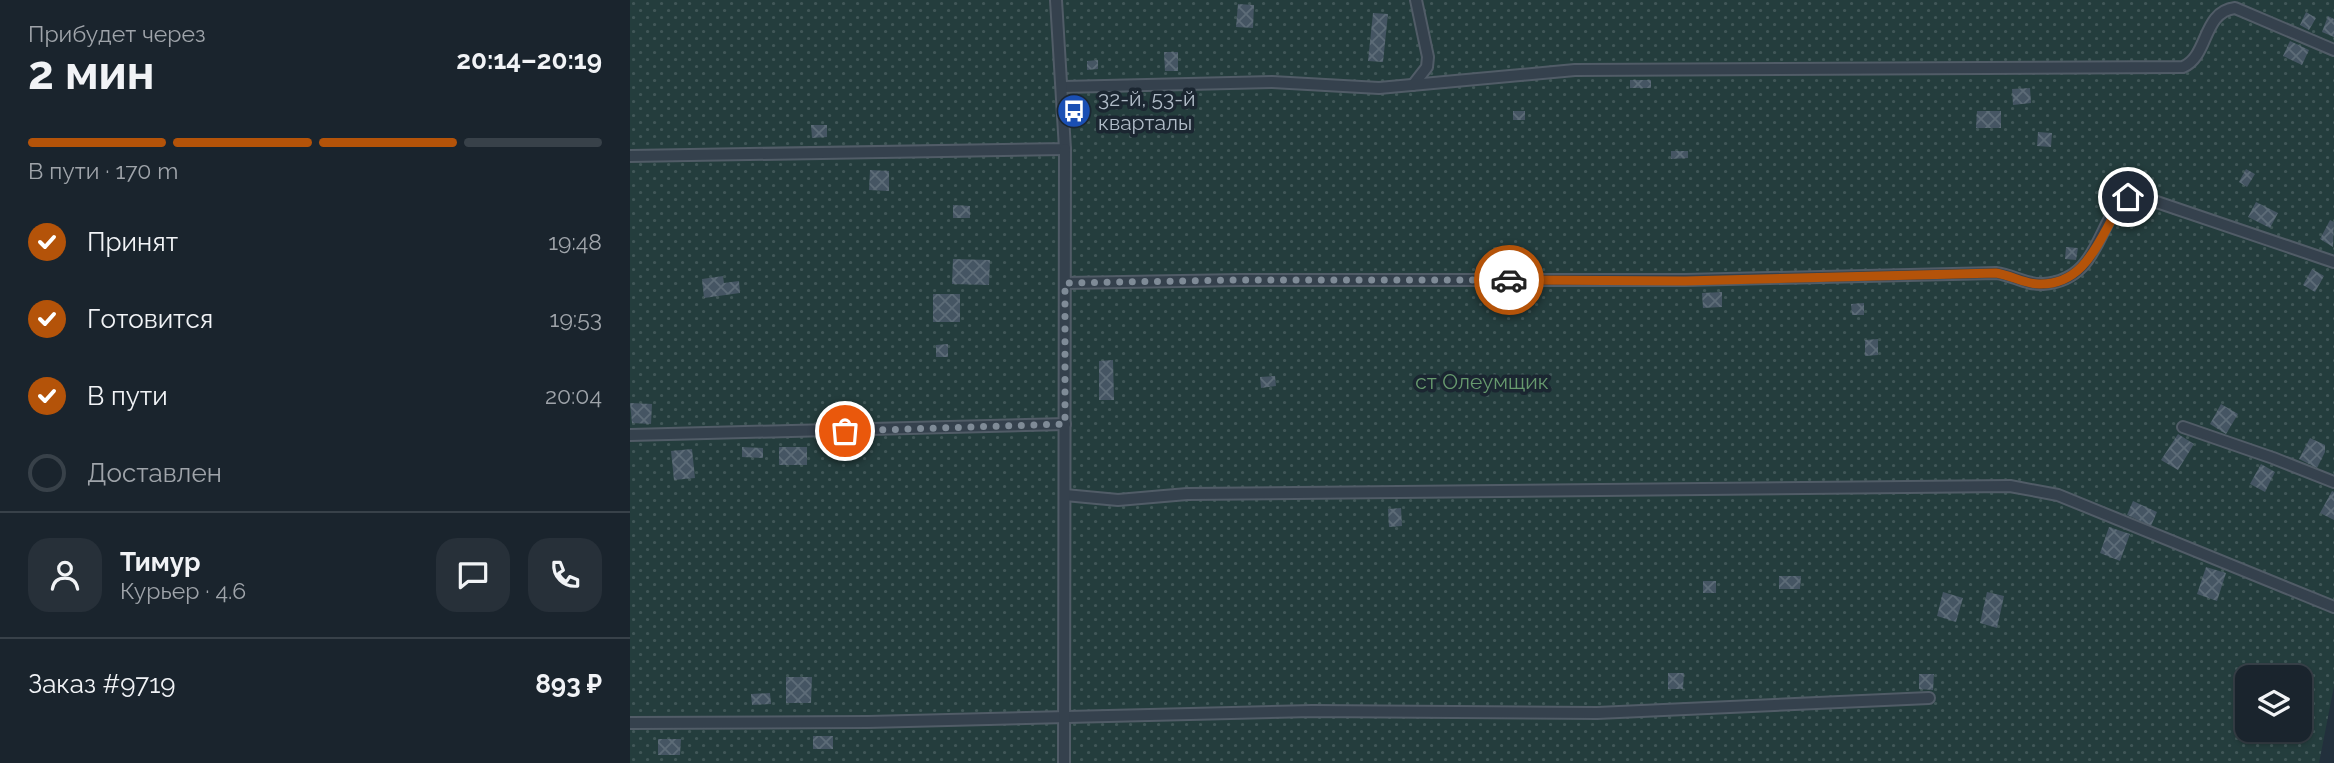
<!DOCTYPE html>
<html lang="ru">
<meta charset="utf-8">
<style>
body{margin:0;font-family:Raleway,sans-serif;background:#273039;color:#f1f3f6;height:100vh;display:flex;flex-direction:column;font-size:26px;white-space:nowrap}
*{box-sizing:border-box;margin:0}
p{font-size:23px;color:#9fa4aa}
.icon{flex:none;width:38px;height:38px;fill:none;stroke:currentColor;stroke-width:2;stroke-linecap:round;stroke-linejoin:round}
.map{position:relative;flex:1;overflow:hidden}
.panel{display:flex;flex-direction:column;background:#1a242d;width:630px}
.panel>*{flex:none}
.fabs{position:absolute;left:1605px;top:665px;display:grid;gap:14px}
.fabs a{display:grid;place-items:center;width:77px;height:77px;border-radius:14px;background:#1a242d;box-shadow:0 2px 5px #0004,0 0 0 2px #384149;font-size:35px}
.pin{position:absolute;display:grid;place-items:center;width:60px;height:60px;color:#fff;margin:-30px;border:4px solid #fff;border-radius:50%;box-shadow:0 2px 7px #0007}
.courier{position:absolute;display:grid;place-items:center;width:70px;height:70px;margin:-35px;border:5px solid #b45309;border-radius:50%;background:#fff;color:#222;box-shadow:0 2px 9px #0007}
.summary em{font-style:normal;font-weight:700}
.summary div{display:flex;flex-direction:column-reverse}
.summary{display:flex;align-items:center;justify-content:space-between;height:119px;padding:0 28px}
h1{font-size:46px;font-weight:700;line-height:52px}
.bar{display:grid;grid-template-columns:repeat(4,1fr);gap:10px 7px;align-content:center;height:84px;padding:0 28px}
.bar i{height:9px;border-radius:5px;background:#384149}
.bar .selected{background:#b45309}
.bar p{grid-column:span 4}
.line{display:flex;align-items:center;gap:18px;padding:0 28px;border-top:2px solid #384149}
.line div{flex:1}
.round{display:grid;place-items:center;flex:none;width:74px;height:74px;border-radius:21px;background:#273039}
ol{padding:0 28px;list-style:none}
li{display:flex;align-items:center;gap:21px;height:77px}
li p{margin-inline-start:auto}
li .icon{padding:7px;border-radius:50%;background:#b45309;color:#fff;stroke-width:4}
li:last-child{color:#9fa4aa}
li i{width:38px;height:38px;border:4px solid #384149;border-radius:50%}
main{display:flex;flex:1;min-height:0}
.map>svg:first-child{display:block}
.green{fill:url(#green-dots);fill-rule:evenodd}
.building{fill:url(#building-cross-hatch)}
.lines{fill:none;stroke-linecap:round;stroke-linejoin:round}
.lane-casing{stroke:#515c67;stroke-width:14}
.lane{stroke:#35414d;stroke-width:10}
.done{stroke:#7f8b97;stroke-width:7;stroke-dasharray:0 12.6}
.route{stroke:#b45309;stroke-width:9}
.labels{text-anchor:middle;stroke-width:7;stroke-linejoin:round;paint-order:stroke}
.poi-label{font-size:21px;fill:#b1bcc8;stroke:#1b2631;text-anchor:start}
.park-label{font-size:21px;fill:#679a6e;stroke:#1b2631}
</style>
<main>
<section class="panel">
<div class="summary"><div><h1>2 мин</h1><p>Прибудет через</p></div><em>20:14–20:19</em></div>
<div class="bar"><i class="selected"></i><i class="selected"></i><i class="selected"></i><i></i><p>В пути · 170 m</p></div>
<ol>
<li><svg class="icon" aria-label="check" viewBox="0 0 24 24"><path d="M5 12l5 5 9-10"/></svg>Принят<p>19:48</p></li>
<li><svg class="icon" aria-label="check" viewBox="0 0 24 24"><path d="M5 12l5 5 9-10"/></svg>Готовится<p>19:53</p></li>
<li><svg class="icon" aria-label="check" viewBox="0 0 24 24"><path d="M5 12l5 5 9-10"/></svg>В пути<p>20:04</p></li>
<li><i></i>Доставлен</li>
</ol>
<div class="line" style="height:126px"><a class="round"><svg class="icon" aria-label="person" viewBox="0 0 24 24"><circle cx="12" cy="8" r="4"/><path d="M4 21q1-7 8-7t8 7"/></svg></a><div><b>Тимур</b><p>Курьер · 4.6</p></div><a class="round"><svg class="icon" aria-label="chat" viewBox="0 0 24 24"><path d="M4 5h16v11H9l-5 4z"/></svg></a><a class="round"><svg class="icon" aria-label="phone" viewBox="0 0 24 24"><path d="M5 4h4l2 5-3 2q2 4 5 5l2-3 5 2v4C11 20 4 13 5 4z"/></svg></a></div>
<div class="line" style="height:91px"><div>Заказ #9719</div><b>893 ₽</b></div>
</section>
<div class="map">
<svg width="1704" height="763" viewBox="0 0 1704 763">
<defs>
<pattern id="green-dots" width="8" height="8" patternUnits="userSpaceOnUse" patternTransform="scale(1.75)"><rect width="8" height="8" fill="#243d3d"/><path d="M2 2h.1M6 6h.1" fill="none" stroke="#415758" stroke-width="1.8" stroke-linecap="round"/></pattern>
<pattern id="building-cross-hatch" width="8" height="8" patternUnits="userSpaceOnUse" patternTransform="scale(1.75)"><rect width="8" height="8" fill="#455563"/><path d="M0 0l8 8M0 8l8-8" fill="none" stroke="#5d6c78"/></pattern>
</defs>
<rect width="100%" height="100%" fill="#22303c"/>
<path class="green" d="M0,0h1704v686l-15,77h-1689zM1617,677h53v53h-53z"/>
<g class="building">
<path d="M608,4l16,1 -1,23 -17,-1z"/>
<path d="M1676,12l10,6 -7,12 -9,-5z"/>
<path d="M743,13l15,1 -5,48 -15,-1z"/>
<path d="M1698,16l6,3v18l-12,-5z"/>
<path d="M1660,41l19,9 -7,15 -19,-9z"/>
<path d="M534,52h14v19h-13z"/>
<path d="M468,60v9l-11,1v-9z"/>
<rect x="1000" y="80" width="21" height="8"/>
<path d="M1400,88l1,15 -18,2 -1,-16z"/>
<rect x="883" y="111" width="12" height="9"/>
<path d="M1347,111h24v17h-25z"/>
<path d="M181,125h16v12l-15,1z"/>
<path d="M1408,132l14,1 -1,14 -14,-1z"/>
<path d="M1041,151h17v7l-17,1z"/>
<path d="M1616,169l9,5 -8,13 -8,-5z"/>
<path d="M240,170l19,1v20l-20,-1z"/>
<path d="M1626,202l22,11 -8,15 -22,-11z"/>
<path d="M323,205l17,1v12h-17z"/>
<path d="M1700,220l4,2 -1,25 -13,-8z"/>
<path d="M1436,247l12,1 -2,12 -11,-1z"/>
<path d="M323,259l37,1 -1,25 -37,-1z"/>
<path d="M1682,269l12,7 -9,16 -12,-7z"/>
<path d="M93,276l1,7 15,-2 1,12 -36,5 -2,-19z"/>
<path d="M1092,292v15l-19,1 -1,-15z"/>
<rect x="303" y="294" width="27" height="28"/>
<path d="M1234,303v12h-12l-1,-11z"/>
<path d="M1248,339v16l-13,1v-16z"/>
<path d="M318,344v13h-12v-12z"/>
<path d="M483,360l1,40h-15v-39z"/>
<path d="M645,376l1,10 -15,2 -1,-11z"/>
<path d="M0,403l22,1 -1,20 -19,-1z"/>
<path d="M1591,404l17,10 -12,20 -16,-10z"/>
<path d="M1548,434l16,10 -16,26 -17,-10z"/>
<path d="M1680,438l15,7v7l-8,16 -18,-9z"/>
<path d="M112,447l21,1v10l-21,-1z"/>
<rect x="149" y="447" width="28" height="18"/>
<path d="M62,449l3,29 -21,2 -3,-29z"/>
<path d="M1631,464l14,8 -10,20 -15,-8z"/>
<path d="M1702,491l2,1v28l-14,-7z"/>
<path d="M1503,501l24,11 -6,14 -24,-11z"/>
<path d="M771,508l1,18 -13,1 -1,-18z"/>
<path d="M1479,527l21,7 -10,27 -20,-8z"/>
<path d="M1576,567l20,6 -9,28 -20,-7z"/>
<path d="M1149,576h22l-1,13h-21z"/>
<rect x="1073" y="581" width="13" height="12"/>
<path d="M1313,592l20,6 -7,24 -19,-6z"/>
<path d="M1357,592l17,4 -7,32 -17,-5z"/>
<path d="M1038,673h16l-1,16h-15z"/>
<path d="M1289,674h15l-1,16 -14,-1z"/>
<path d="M156,677h26l-1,26h-25z"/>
<path d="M140,693l1,11 -19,1 -1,-11z"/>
<rect x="183" y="736" width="20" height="13"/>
<path d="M28,739h23l-1,16h-22z"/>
</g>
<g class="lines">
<g class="lane-casing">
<g id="lane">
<path d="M783,85l14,-18 1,-10 -12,-57"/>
<path d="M433,87l209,-5 107,6 196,-18 608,-3c26,-11 19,-55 52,-59l99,42"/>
<path d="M0,156l435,-7 -9,-149"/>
<path d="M435,283l174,-3h446l311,-7c17,2 30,12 47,11 64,-4 53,-80 93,-89l198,67"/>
<path d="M1553,427l90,31 61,24"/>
<path d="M0,435l435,-11"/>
<path d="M435,495l53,5 69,-6 823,-8 48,9 276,112"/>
<path d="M0,723l238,-1 444,-11 285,2 332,-15"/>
<path d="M434,763l1,-614"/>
</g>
</g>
<use href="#lane" class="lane"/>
</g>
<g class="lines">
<path class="done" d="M215,431l220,-7v-141l174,-3h270"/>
<path class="route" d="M879,280l176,1 311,-8c15,2 28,11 43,11 41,1 56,-34 73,-65 4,-9 8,-17 16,-22"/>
</g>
<defs>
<g id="bus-disc" transform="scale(1.75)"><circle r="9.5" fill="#1a4fb4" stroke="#1b2631"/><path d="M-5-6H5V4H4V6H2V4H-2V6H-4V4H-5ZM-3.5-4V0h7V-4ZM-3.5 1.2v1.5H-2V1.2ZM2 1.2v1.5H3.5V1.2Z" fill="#fff"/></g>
</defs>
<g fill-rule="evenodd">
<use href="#bus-disc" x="444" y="111"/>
</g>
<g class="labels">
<g class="poi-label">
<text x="468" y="106">32-й, 53-й<tspan x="468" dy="24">кварталы</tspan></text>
</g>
<g class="park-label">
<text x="852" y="389">ст Олеумщик</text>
</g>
</g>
</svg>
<div class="fabs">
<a><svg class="icon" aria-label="layers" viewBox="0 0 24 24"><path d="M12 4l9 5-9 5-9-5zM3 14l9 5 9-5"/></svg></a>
</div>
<div class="pin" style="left:215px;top:431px;background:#ea580c"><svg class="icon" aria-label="bag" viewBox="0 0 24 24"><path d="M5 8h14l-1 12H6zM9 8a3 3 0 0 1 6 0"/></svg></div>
<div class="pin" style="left:1498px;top:197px;background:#1f2937"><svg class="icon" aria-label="home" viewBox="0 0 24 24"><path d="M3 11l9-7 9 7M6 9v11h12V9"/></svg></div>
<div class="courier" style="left:879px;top:280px"><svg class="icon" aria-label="car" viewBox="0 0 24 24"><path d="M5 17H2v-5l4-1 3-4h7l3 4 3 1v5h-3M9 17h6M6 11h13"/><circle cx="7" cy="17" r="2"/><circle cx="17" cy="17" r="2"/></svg></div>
</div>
</main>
